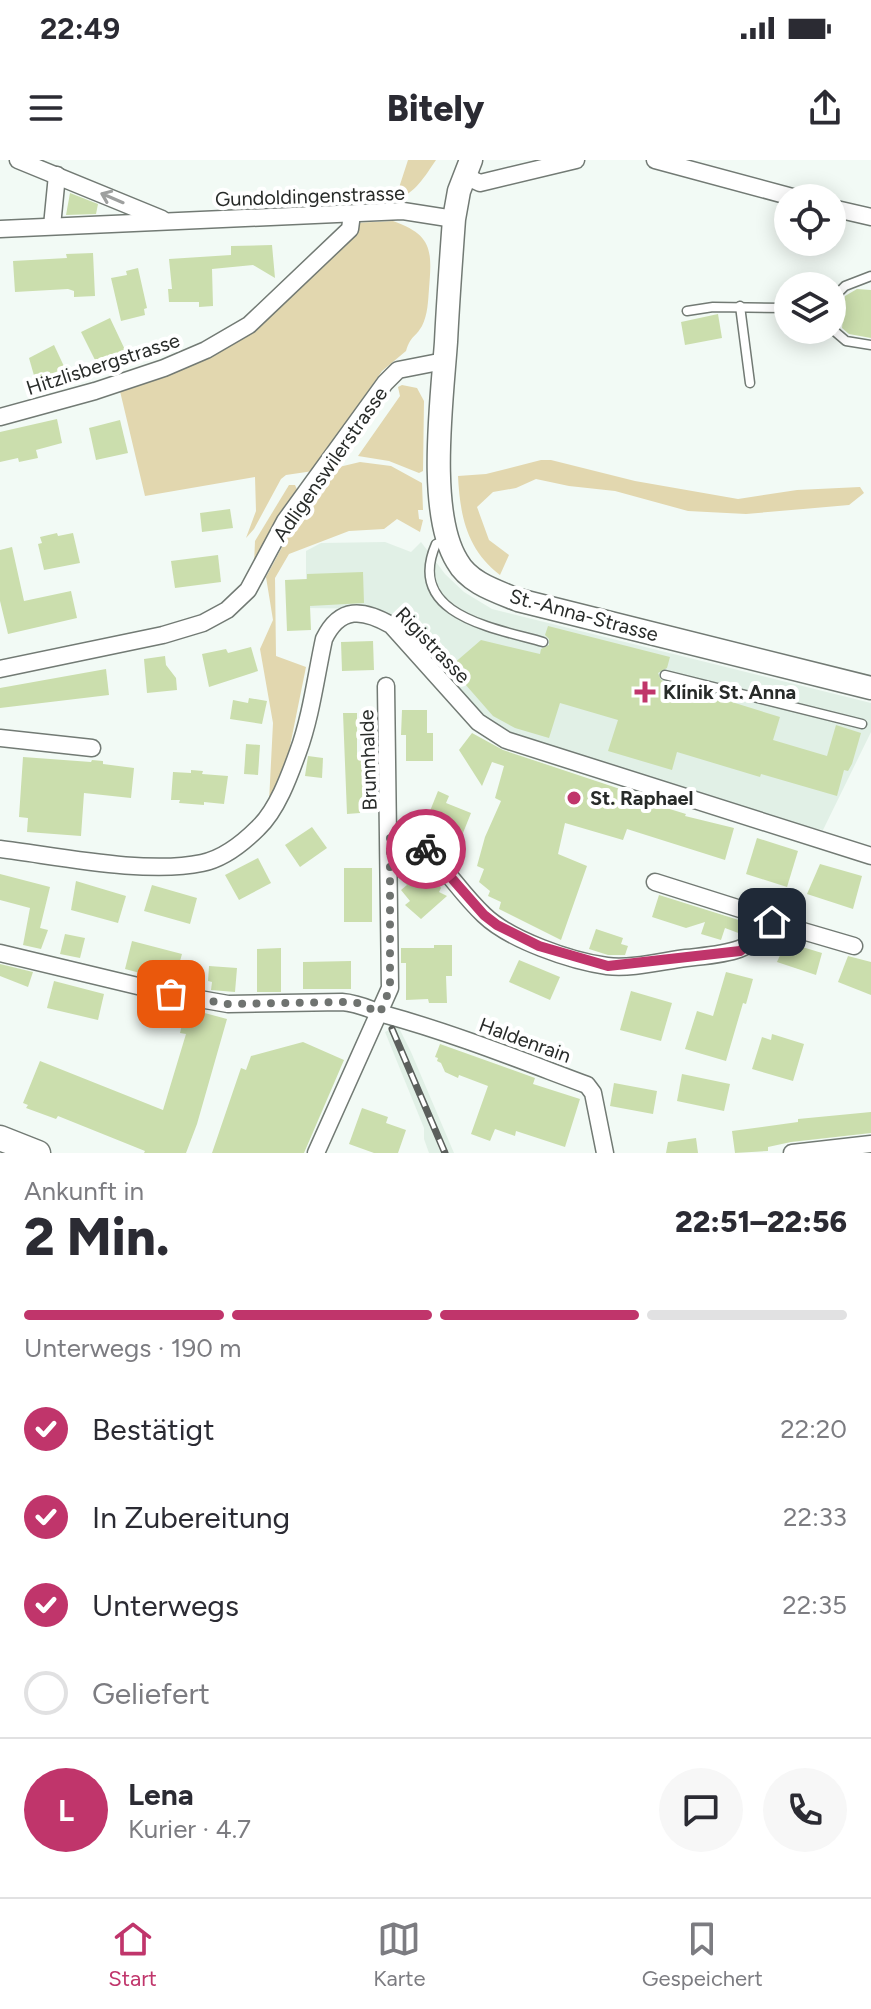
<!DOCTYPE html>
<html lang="de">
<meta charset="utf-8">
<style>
body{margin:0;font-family:Figtree,sans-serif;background:#f7f7f7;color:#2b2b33;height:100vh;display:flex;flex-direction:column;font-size:30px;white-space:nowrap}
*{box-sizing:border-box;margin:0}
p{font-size:26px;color:#7c7c81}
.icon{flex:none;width:44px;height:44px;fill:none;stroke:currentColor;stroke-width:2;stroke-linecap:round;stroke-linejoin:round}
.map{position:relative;height:993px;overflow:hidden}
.panel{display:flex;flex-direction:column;background:#fff;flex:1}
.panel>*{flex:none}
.tools{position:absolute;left:774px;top:24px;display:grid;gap:16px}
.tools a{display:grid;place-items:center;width:72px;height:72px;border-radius:50%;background:#fff;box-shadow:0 4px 20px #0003;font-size:40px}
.pin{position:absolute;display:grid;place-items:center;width:68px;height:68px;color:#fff;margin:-34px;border-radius:16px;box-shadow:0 4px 12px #0006}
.courier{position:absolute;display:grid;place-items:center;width:80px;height:80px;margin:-40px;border:6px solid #c0356b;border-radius:50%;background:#fff;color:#222;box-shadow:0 2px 10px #0007}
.head em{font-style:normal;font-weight:800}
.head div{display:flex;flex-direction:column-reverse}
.head{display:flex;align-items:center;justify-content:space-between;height:136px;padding:0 24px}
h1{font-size:52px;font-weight:800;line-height:60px}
.bar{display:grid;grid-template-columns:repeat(4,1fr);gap:12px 8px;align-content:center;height:96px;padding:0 24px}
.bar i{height:10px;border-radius:6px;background:#e1e1e2}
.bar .current{background:#c0356b}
.bar p{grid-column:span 4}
.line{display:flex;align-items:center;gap:20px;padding:0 24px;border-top:2px solid #e1e1e2}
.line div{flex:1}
.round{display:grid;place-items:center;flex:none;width:84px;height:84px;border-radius:42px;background:#f7f7f7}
ol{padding:0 24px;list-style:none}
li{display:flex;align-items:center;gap:24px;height:88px}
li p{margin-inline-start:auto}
li .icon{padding:8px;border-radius:50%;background:#c0356b;color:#fff;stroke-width:4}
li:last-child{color:#7c7c81}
li i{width:44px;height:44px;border:4px solid #e1e1e2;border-radius:50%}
.status{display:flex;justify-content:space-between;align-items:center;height:56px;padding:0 40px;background:#fff;direction:ltr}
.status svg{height:22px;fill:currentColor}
header{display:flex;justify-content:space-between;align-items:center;height:104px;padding:0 24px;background:#fff;font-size:36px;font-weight:800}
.menu{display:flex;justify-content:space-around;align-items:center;height:112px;border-top:2px solid #e1e1e2;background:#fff;font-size:22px;color:#7c7c81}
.menu a{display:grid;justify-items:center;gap:4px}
.menu .current{color:#c0356b}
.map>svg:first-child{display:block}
.built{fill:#e1f0e6}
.green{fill:#e2d7af}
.building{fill:#cbdead}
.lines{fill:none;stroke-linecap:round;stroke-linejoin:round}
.lane-casing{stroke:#727a74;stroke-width:11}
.street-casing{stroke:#727a74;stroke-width:19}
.secondary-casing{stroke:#727a74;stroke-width:25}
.primary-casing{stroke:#727a74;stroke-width:27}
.lane{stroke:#fff;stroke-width:8}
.street{stroke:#fff;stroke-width:16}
.secondary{stroke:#fff;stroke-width:22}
.primary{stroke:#fff;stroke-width:24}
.rail-casing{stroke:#5b5f5c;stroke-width:7}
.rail{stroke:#fff;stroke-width:4;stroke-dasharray:12;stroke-linecap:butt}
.oneway{stroke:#9ea09f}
.done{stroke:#6f7370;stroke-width:8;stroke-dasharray:0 14.4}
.route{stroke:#c0356b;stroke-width:10}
.poi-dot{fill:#c0356b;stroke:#fff;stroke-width:3}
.labels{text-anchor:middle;stroke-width:8;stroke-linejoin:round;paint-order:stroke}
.street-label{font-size:20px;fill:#282b29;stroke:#fff}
.poi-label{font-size:20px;font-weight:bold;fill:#282b29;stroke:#fff;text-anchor:start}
</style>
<div class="status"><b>22:49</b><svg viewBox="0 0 49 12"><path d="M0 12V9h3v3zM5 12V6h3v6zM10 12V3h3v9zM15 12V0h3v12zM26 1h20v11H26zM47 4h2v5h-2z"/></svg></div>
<header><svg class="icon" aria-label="menu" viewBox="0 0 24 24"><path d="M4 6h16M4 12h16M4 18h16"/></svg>Bitely<svg class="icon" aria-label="share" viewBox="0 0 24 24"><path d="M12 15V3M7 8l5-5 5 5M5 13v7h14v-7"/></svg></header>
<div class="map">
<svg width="871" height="993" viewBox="0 0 871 993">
<rect width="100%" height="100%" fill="#f2faf5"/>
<g class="built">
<path d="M385,382l26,10 10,-10 24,32 19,18 28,17 379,94v29l-48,98 -49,-11 -282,-91 -104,-114 -9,-5 -73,-1v-57l15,-8z"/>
<path d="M398,866l13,26 43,101h-25l-5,-14v-11l-39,-96z"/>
</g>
<g class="green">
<path d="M408,0h28c-11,16 -21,34 -41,40z"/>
<path d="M393,61c40,14 39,30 36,68 -1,12 -1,25 -7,37 -7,12 -11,9 -16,25l-24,20 -69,100 -27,4 -5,4 -27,50 -8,9 10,-27 -1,-34 -110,19 -26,-109 106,-43 128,-121z"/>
<path d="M402,225l15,3 7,13 -1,70 -4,2 -30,-12 -31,-5 42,-60 -2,-9z"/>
<path d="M541,300h10l84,21 103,18 59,-9 63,-3 4,6 -15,12 -103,9 -58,-3 -73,-20 -46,-5 -33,-7 -20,9 -23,4 -16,15 12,33 20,15 -9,20c-33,-25 -40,-59 -42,-99l28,-2z"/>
<path d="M360,302l31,4 31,17 1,27h-5l1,9 4,1 -3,12 -23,-13 -13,10 -35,2 -60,23 -14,24 1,78 30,11 -17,84 -20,51 4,-79 -13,-74 13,-29 -7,-43 22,-41 51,-69z"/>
<path d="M289,325h6l3,7 -44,73 1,-24z"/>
</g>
<g class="building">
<path d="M70,33l28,11 -2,10 -30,1z"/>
<path d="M272,85l3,33 -22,-13 -41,4 1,37 -14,1v-5h-30l-1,-13h4l-3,-30 62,-4v-9z"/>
<path d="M93,93l2,43 -21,1v-6l-6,-2 -53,3 -2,-31 54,-3 -1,-4z"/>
<path d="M138,108l9,40 -3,1 1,6 -24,6 -10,-43 16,-3 -1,-4z"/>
<path d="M857,129l14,1v48l-22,-4 -7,-6 3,-32z"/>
<path d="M718,154l4,24 -37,7 -4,-23z"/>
<path d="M110,158l17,36 -5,2 3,5 -18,9 -3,-5 -5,3 -18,-36z"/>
<path d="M54,185l15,32 -32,9 -8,-28z"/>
<path d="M57,259l5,24 -26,7 2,8 -19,4 -1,-4 -18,4v-30z"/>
<path d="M120,260l8,33 -32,7 -7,-32z"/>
<path d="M230,349l3,19 -31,4 -2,-19z"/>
<path d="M57,373l1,3 15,-3 7,30 -36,7 -6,-26 4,-1 -2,-6z"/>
<path d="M12,387l12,54 47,-10 6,27 -69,16 -8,-33v-51z"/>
<path d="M218,395l3,27 -46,6 -4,-27z"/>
<path d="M363,412l1,31 -54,3 1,24 -24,1 -2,-51 22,-1v-5z"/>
<path d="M548,466l122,31 -3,11 -9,5 3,7 119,37 -7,23 54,16 9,-31 25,8 -9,31 -4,7 -4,-1 -7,26 -76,-22 -1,3 -83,-25 -5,18 -64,-19 10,-31 -58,-17 -11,35 -34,-10 -22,-12 -28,-32 -13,-19 29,-25 59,14 1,-5 8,-4v-6l-4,-4z"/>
<path d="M373,481l1,29 -32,1 -1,-29z"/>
<path d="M251,487l7,24 -49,16 -7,-33 24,-5 2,4z"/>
<path d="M165,496l1,9 10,13 1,12 -30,3 -3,-34z"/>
<path d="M106,509l3,26 -109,13v-20z"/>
<path d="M249,538l18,3 -5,23 -32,-5 3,-19 15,3z"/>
<path d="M402,550h25v23h6v28h-27v-26h-5z"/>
<path d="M343,553h14v41h19l1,54h-17v5l-13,1z"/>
<path d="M472,573l31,17 135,45 -1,4 49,15 -1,2 49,12 -9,32 -98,-31 -4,11 -58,-17 -7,31 29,12 -26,74 -62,-31 2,-7 -13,-6 2,-5 -11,-9 5,-13 -7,-3 8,-29 16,-36 -6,-3 9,-32 -12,-4 -10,24 -23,-36z"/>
<path d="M246,584l14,1 -2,30 -14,-1z"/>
<path d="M308,596l15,2 -1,20 -17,-2z"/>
<path d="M23,597l68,5 1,-2 11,1v3l31,4 -3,30 -47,-5 -3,43 -54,-4 1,-14 -9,-1z"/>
<path d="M191,610l12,1 -1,3 26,2 -4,28 -20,-2v3l-25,-2 1,-3h-9l2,-28 18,1z"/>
<path d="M438,631l11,5 -3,7 25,10 -14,35 -11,-4 2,-5 -24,-13z"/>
<path d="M312,667l15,21 -27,19 -15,-22z"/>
<path d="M757,678l41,13 -11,36 -41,-13z"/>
<path d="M413,697l23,23 5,8 -2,4 8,4 -26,23 -16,-14 5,-4 -9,-11 6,-5 -5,-5 6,-5 -7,-8z"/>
<path d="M258,698l13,25 -32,17 -14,-25z"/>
<path d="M820,704l42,12 -9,33 -46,-15z"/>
<rect x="344" y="708" width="28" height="54"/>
<path d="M0,714l50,13 -10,41 8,2 -7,19 -18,-4 7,-37 -30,-8z"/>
<path d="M76,721l50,15 -8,27 -47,-13z"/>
<path d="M152,725l45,13 -7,26 -46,-13z"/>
<path d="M659,735l86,27 -4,12 -16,-6 -4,12 -20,-6 4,-12 -19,6 -34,-11z"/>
<path d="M596,769l27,9 -2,6 7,2 -3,9h-17l-19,-6z"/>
<path d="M65,774l20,4 -5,20 -20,-4z"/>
<path d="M132,781l50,13 -8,28 -49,-13z"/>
<path d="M786,782l36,11 -6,22 -39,-13z"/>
<path d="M434,785h18v31h-6l1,27h-18l-1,-4 -22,1v-37h-5v-15h33z"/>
<path d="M281,788v44h-24v-43z"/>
<path d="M848,796l23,6v33l-33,-13z"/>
<path d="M519,800l41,17 -10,23 -41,-18z"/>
<path d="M351,801v28h-48v-27z"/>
<path d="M0,804l33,8 -5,15 -28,-11z"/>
<path d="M209,806l28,2 -2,24 -24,-2 1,-8 -4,-1z"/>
<path d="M726,812l27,7 -7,25 -3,-1 -17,58 -41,-12 12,-38 16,5z"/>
<path d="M54,821l50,13 -6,26 -51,-12z"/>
<path d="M631,831l41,12 -11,38 -41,-11z"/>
<path d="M186,848l41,11 -30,105 -11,29h-42l1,-2 -87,-35 -2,3 -30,-11 2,-3 -5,-2 17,-42 123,49 23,-76 -6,-1z"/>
<path d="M772,874l32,10 -11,37 -41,-12 10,-32 9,3z"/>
<path d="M303,882l41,18 -40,93h-92l29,-85 5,2 5,-14z"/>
<path d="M440,884l95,34 -2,6 47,15 -15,48 -49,-16 -1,5 -20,-7 -5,12 -19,-7 17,-48 -29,-11 -1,3 -13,-6 -4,-9 -4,-2 1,-3 -3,-1z"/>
<path d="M682,914l48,10 -6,27 -47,-10z"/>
<path d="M614,923l43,8 -4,23 -43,-8z"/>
<path d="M362,948l26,9 -2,6 20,7 -8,23h-24l-25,-9z"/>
<path d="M871,952v21l-80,9 -23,5v4l-33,2 -3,-22 66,-9v-3z"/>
<path d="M696,978l2,15h-32l2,-11z"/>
</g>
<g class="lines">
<g class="lane-casing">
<g id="lane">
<path d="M832,139l13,-13 26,-10"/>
<path d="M740,146l10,77"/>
<path d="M687,151l26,-4 75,1"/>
<path d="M832,169l14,12 25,4"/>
<path d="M446,380l-10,4c-31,71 58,84 107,98"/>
<path d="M665,515l197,49"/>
</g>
</g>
<g class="street-casing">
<g id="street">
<path d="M18,0l144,59"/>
<path d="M655,0l141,38"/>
<path d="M465,16l15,7 96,-23"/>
<path d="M832,48l39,9"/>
<path d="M52,66l5,-51"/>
<path d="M0,69l403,-18 51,8"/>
<path d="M0,257l95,-26 69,-23 42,-18 43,-25 101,-96 2,-15"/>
<path d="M0,509l163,-34 40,-12 24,-13 21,-20 37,-69 100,-138 13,-13 46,-9"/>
<path d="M0,578l92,10"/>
<path d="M390,671c48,17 59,51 94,84 26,25 87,46 123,51 25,3 55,-5 79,-8 34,-4 67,-4 86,-36l82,24"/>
<path d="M0,689c57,7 147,26 202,14 20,-4 41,-20 56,-35 19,-18 31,-51 40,-76 13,-35 18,-76 26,-113 16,-33 39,-30 67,-14l87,97 28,18 365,116"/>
<path d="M655,722l98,31 19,9"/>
<path d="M0,793l171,41 57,10 114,-2c16,1 27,7 41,12 70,19 137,46 204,71l6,8 12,60"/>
<path d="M316,993l74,-165 -4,-302"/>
<path d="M792,993l79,-9"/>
</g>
</g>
<g class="secondary-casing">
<path id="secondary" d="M471,0l-12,31 -5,28c-3,41 -6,82 -8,123 -4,57 -19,170 11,219 12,22 39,30 61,39l353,88"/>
</g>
<g class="primary-casing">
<path id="primary" d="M0,978l38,15"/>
</g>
<use href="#lane" class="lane"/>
<use href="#street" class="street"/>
<use href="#secondary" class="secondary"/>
<use href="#primary" class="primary"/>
<g class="rail-casing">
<path id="rail" d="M392,869l53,124"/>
</g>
<use href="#rail" class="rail"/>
</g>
<defs><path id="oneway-shaft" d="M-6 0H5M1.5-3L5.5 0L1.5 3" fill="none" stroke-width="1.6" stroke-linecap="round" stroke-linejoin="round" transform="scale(2)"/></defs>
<use class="oneway" href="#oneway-shaft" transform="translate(112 38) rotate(-157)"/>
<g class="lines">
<path class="done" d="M171,834l57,10 114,-2 15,1 23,10 10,-25v-157l21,7 15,11"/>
<path class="route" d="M426,689l58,66 13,10 42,21 69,20 132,-15 27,-21 5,-8"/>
</g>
<g class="poi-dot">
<path d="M641 520h8v8h8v8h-8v8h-8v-8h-8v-8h8z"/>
<circle cx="574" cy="638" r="8"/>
</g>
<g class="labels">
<g class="street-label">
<text transform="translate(310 36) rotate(-2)" y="7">Gundoldingenstrasse</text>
<text transform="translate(103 204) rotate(-18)" y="7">Hitzlisbergstrasse</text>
<text transform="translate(330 304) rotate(-55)" y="7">Adligenswilerstrasse</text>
<text transform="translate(584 455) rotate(15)" y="7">St.-Anna-Strasse</text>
<text transform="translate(433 485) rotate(46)" y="7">Rigistrasse</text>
<text transform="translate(368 600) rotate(-92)" y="7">Brunnhalde</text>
<text transform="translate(525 880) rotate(20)" y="7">Haldenrain</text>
</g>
<g class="poi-label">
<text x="663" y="539">Klinik St. Anna</text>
<text x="590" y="645">St. Raphael</text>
</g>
</g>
</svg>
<div class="tools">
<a><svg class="icon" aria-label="locate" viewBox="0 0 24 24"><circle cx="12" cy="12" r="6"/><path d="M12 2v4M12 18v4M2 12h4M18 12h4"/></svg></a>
<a><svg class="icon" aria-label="layers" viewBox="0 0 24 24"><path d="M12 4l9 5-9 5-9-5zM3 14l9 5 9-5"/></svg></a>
</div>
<div class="pin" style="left:171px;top:834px;background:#ea580c"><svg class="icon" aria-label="bag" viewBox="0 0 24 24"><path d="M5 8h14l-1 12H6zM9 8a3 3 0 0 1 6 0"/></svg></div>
<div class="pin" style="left:772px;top:762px;background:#1f2937"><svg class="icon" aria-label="home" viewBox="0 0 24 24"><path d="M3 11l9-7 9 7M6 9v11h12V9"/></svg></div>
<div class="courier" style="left:426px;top:689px"><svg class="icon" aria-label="bike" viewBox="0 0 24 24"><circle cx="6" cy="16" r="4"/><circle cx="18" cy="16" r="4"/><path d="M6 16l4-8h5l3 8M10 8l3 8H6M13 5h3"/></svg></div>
</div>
<section class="panel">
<div class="head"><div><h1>2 Min.</h1><p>Ankunft in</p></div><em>22:51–22:56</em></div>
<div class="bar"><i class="current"></i><i class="current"></i><i class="current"></i><i></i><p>Unterwegs · 190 m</p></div>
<ol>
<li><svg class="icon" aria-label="check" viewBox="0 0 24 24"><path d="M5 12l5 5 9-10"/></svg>Bestätigt<p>22:20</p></li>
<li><svg class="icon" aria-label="check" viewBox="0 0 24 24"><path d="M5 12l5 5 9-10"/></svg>In Zubereitung<p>22:33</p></li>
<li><svg class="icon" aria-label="check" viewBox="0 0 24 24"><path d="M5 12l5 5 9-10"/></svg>Unterwegs<p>22:35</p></li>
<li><i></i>Geliefert</li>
</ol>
<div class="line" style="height:144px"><b class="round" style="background:#c0356b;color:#fff">L</b><div><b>Lena</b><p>Kurier · 4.7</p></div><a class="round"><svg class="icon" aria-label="chat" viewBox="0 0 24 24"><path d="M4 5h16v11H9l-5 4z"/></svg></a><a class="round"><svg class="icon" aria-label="phone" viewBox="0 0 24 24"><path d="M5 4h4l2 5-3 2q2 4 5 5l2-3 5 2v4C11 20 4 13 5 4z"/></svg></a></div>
</section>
<nav class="menu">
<a class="current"><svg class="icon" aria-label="home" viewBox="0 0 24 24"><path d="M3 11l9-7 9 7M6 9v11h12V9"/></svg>Start</a>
<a><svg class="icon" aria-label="map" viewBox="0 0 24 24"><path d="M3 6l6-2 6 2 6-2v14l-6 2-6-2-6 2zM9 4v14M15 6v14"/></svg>Karte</a>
<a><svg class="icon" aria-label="saved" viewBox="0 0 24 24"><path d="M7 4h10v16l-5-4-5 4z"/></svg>Gespeichert</a>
</nav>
